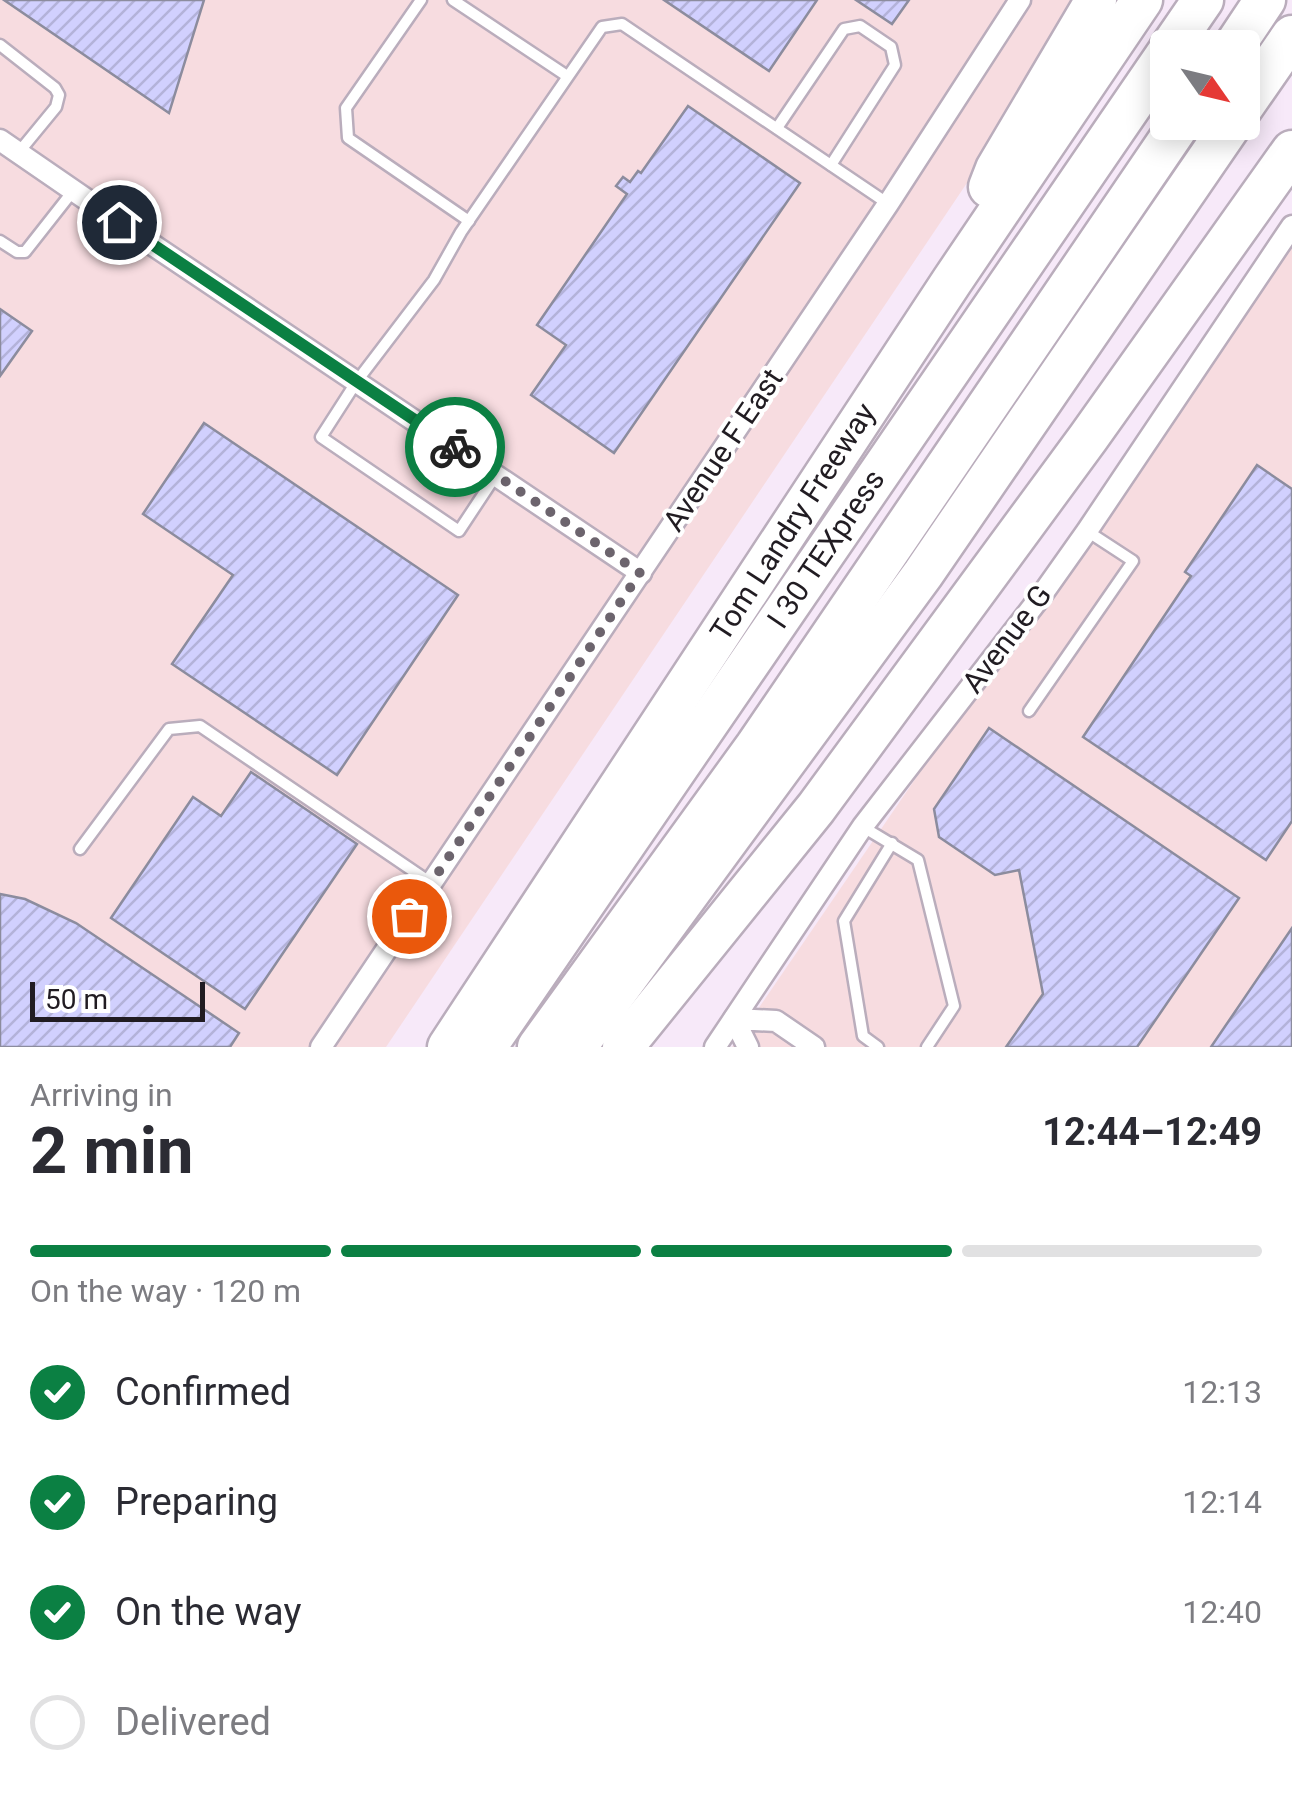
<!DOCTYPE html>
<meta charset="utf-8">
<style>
body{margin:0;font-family:Roboto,sans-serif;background:#f2f2f3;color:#2b2b33;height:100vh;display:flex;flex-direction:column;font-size:38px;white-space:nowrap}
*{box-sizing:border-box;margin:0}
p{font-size:32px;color:#7c7c81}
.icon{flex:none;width:55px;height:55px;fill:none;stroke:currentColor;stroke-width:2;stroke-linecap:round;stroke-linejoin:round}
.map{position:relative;height:1047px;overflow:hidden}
.panel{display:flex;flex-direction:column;background:#fff;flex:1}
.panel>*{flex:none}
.needle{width:65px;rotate:124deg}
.fabs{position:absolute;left:1150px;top:30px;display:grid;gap:20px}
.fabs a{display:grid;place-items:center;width:110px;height:110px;border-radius:10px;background:#fff;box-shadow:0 5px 25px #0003;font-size:50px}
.scale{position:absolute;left:30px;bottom:25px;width:175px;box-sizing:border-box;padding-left:10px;border:5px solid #211c22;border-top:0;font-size:28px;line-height:35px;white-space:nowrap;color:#211c22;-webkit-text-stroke:8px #fff;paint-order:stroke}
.pin{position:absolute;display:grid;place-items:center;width:85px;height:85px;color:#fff;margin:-42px;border:5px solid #fff;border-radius:50%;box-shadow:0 2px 10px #0007}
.courier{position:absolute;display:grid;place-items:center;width:100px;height:100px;margin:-50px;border:8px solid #0b8043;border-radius:50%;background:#fff;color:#222;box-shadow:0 2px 12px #0007}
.overview em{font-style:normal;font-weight:700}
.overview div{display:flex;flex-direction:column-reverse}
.overview{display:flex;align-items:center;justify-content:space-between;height:170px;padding:0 30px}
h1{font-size:65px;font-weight:700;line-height:75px}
.bar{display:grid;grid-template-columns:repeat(4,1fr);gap:15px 10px;align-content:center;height:120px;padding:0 30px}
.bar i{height:12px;border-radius:8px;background:#e1e1e2}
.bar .current{background:#0b8043}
.bar p{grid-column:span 4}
ol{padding:0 30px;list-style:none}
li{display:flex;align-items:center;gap:30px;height:110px}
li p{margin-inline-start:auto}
li .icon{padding:10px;border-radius:50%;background:#0b8043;color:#fff;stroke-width:4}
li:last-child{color:#7c7c81}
li i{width:55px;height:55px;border:5px solid #e1e1e2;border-radius:50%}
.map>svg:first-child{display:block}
.commercial{fill:#f7dce0}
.building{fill:url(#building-hatch);stroke:#8c8c9e;stroke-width:2.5}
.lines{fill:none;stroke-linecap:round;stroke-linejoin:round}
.service-casing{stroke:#baadbc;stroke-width:15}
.minor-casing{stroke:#baadbc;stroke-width:25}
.motorway-casing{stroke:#baadbc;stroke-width:45}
.service{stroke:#fff;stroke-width:10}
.minor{stroke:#fff;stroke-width:20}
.motorway{stroke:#fff;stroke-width:40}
.done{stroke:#6c646d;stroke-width:10;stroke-dasharray:0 18}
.route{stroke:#0b8043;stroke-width:12}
.labels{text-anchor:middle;stroke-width:8;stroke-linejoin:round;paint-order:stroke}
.street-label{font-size:30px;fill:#211c22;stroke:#fff}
</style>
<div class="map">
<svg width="1292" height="1047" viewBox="0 0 1292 1047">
<defs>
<pattern id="building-hatch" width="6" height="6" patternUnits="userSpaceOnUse" patternTransform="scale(2.5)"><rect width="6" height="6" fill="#d1d0fe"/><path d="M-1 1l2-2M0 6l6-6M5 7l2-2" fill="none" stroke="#b3b2d9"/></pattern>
</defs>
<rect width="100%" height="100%" fill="#f7e9f9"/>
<g class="commercial">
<path d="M0,0h1090l-704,1047h-386z"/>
<path d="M1292,228v819h-560z"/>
</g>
<g class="building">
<path d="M4,0h200l-35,113z"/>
<path d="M664,0h153l-48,71z"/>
<path d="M856,0h53l-17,24z"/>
<path d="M688,106l112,77 -186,270 -83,-58 35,-50 -29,-20 90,-131 -11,-8 7,-9 7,5 8,-11 3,2z"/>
<path d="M0,309l32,22 -32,45z"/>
<path d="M204,423l254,172 -121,180 -165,-111 61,-89 -90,-61z"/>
<path d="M1257,465l35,24v332l-26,39 -183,-123 108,-161 -6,-4z"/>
<path d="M989,728l250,170 -102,149h-131l37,-53 -24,-124 -24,5 -56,-38 -5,-28z"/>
<path d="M251,772l106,72 -112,165 -134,-91 82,-121 28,19z"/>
<path d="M0,894l25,5 51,24 163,110 -9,14h-230z"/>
<path d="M1292,928v119h-81z"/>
</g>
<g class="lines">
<g class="service-casing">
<g id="service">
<path d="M421,0l-75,108 2,30 121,83"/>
<path d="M453,0l114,76"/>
<path d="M0,45l55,43 4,7 -3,12 -37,45"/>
<path d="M777,128l67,-99 16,-3 31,21 4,18 -64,100"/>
<path d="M0,241l17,11h8l48,-61"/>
<path d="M496,475l-37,56 -138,-94 36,-56 77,-101 27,-48 141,-205 20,-3 265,179"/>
<path d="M1029,711l104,-150 -46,-30"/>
<path d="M863,827l55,33 36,146 -27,41"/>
<path d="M80,849l89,-120 31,-3 231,157"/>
<path d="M878,1047l-15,-11 -19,-115 48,-78"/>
</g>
</g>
<g class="minor-casing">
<g id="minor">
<path d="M0,140l141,97 500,336"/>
<path d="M321,1047l567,-843 132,-204"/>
<path d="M715,1047l148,-221 178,-230 46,-65 205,-305"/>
<path d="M748,1047l-14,-28 42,2 38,26"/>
</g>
</g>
<g class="motorway-casing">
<g id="motorway">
<path d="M1170,48l33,-48"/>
<path d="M1233,48l32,-48"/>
<path d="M1242,108l50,-72"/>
<path d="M989,187l7,-18 100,-169"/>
<path d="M448,1047l504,-766 190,-281"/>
<path d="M486,1047l682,-995"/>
<path d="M538,1047l218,-301 425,-624"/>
<path d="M576,1047l347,-473 310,-452"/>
<path d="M623,1047l193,-239 272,-370 204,-287"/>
</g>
</g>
<use href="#service" class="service"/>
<use href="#minor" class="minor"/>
<use href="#motorway" class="motorway"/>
</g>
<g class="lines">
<path class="done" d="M409,916l231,-343 -185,-126"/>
<path class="route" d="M119,222l336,225"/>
</g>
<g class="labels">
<g class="street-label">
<text transform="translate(723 450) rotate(-56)" y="10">Avenue F East</text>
<text transform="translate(793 522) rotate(-57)" y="10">Tom Landry Freeway</text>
<text transform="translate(826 549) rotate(-56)" y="10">I 30 TEXpress</text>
<text transform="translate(1007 639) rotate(-53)" y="10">Avenue G</text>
</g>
</g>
</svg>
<div class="fabs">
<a><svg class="needle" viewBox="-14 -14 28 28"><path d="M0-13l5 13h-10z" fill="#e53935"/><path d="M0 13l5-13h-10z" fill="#7c7c81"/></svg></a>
</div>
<div class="scale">50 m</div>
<div class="pin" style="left:409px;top:916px;background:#ea580c"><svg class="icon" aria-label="bag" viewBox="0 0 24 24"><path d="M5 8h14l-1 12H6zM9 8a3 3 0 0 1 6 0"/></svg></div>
<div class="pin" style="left:119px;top:222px;background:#1f2937"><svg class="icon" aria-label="home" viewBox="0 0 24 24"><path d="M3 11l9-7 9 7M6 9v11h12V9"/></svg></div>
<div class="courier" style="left:455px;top:447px"><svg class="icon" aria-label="bike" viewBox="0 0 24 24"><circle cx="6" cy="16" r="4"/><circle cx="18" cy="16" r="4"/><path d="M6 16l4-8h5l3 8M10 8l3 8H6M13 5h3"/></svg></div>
</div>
<section class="panel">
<div class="overview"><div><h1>2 min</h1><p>Arriving in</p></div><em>12:44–12:49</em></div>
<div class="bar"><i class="current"></i><i class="current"></i><i class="current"></i><i></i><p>On the way · 120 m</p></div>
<ol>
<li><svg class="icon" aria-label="check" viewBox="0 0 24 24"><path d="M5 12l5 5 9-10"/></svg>Confirmed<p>12:13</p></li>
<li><svg class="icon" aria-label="check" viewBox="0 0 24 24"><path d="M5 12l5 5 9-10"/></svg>Preparing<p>12:14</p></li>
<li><svg class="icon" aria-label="check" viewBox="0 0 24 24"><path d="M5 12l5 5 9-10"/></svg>On the way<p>12:40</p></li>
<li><i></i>Delivered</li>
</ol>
</section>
